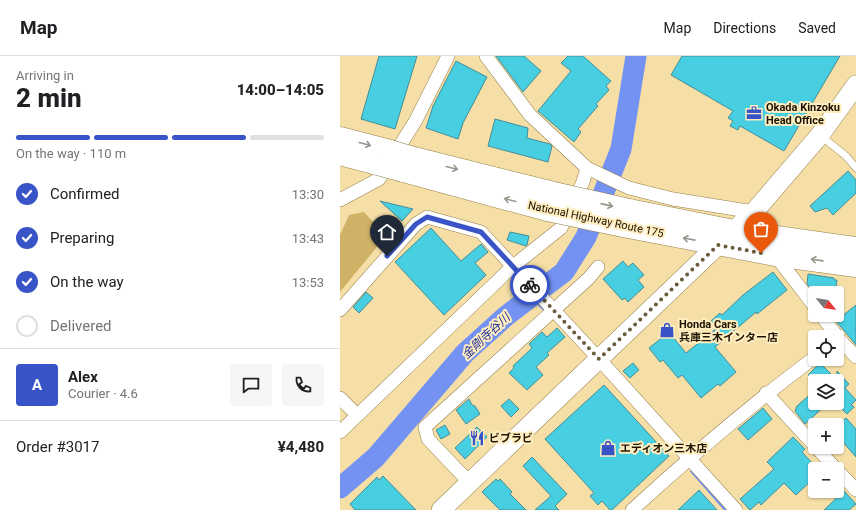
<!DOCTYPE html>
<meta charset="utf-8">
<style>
body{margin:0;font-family:Roboto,"Noto Sans JP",sans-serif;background:#f6f6f6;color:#202124;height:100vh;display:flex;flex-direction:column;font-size:15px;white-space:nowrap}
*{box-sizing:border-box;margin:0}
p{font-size:13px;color:#757577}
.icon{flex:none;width:22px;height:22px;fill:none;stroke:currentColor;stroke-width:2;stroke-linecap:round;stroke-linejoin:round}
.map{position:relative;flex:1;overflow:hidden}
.panel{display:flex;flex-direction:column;background:#fff;width:340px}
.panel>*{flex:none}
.needle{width:26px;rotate:120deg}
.tools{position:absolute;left:468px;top:230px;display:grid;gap:8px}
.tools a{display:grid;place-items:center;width:36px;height:36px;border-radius:4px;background:#fff;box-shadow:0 1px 3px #0004;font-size:20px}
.pin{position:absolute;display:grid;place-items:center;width:34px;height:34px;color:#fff;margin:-41px -17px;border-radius:50% 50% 50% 0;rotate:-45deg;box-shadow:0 0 4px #0007}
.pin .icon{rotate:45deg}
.courier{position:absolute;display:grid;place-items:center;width:40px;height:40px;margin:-20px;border:3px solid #3854c6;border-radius:50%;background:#fff;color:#222;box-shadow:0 1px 5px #0007}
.summary em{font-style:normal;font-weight:800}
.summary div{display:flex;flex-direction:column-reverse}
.summary{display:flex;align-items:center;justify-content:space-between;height:68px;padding:0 16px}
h1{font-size:26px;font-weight:800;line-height:30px}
.bar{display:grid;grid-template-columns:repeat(4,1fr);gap:6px 4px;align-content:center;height:48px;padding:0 16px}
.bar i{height:5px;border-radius:3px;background:#e0e0e0}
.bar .active{background:#3854c6}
.bar p{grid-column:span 4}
.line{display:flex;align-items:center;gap:10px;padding:0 16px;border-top:1px solid #e0e0e0}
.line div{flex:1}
.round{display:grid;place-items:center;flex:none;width:42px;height:42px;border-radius:4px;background:#f6f6f6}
ol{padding:0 16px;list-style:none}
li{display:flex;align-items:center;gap:12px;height:44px}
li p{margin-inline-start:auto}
li .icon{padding:4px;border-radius:50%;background:#3854c6;color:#fff;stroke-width:4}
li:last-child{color:#757577}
li i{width:22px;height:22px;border:2px solid #e0e0e0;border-radius:50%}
header{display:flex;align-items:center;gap:24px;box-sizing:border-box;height:56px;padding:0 20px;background:#fff;border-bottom:1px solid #e0e0e0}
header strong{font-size:19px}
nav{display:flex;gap:22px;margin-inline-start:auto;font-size:14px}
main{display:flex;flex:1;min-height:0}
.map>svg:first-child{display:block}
.green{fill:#d0b267}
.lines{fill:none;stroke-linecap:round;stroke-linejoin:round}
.stream{stroke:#7392f2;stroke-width:3.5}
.river{stroke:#7392f2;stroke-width:21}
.building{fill:#48cee1;stroke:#438e99}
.lane-casing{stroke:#947f4a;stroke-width:8}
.street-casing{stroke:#947f4a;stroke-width:14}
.secondary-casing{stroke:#947f4a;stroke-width:20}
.highway-casing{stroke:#947f4a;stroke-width:23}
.lane{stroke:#fff;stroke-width:7}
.street{stroke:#fff;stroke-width:13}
.secondary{stroke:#fff;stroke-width:19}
.highway{stroke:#fff;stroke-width:22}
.highway-bridge-casing{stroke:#947f4a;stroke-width:23;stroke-linecap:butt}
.highway-bridge{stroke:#fff;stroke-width:22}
.oneway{stroke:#99968d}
.done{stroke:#695c3b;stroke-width:4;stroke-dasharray:0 7.2}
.route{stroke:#3854c6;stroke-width:5}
.labels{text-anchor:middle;stroke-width:4;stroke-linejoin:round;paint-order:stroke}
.poi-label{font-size:11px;font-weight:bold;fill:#1d1501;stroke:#ffedc0;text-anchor:start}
.street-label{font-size:11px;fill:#1d1501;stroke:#ffedc0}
.water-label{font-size:12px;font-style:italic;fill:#1e2f9c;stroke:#ffedc0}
</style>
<header>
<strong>Map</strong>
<nav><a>Map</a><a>Directions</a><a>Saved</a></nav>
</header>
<main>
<section class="panel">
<div class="summary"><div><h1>2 min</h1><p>Arriving in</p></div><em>14:00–14:05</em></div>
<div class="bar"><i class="active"></i><i class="active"></i><i class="active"></i><i></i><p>On the way · 110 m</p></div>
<ol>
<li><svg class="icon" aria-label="check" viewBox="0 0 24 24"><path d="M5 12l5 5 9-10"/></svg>Confirmed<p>13:30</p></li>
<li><svg class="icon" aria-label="check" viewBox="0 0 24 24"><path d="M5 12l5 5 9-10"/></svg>Preparing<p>13:43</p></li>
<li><svg class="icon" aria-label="check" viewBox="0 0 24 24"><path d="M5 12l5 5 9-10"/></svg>On the way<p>13:53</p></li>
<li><i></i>Delivered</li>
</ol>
<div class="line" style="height:72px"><b class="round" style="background:#3854c6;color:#fff">A</b><div><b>Alex</b><p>Courier · 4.6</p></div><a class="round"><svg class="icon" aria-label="chat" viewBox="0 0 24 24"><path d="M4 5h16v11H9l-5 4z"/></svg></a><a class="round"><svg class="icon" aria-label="phone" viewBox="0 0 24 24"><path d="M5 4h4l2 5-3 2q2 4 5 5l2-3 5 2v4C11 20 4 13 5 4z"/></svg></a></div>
<div class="line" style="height:52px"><div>Order #3017</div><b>¥4,480</b></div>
</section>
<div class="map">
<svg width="516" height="454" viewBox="0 0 516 454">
<rect width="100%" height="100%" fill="#f6dfa7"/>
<path class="green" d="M24,156l22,24 -46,56v-57l9,-20z"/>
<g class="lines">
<g class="stream">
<path d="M191,240l16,16"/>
<path d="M352,415l34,39"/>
</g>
<path class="river" d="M0,432l36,-31 89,-104 41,-37 58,-44 22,-35 35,-88 15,-93"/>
</g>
<g class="building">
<path d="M39,0h38l-22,73 -34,-10z"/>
<path d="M156,0h28l17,15 -18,21z"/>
<path d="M228,0h15l28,25 -5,5 3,4 -13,14 2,2 -20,23 3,3 -7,10 -36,-31 33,-40 -10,-8z"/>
<path d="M342,0h158l-56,95 -44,-25 -2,4 -8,-4 3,-5 -5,-3 5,-7 -62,-36z"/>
<path d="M116,5l31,16 -24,46 -5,16 -32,-11 7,-22z"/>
<path d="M155,63l33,9 -1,10 23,6 2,2 -4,16 -60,-16z"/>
<path d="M508,115l8,9v13l-23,22 -6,-7 -12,4 -5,-6z"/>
<path d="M40,145l33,8 -11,12z"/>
<path d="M91,172l30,33 20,-17 7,8 -13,11 11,12 -42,40 -49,-53z"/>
<path d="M170,176l19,4 -2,9 -1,1 -19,-6z"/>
<path d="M283,205l5,6 5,-4 11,12 -6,5 6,7 -16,15 -3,-4 -3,2 -19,-21z"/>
<path d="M433,216l14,18 -30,24 -1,-2 -41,35 21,25 -16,14 -2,-2 -17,14 -19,-23 -4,3 -15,-18 -3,2 -11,-14 20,-16 17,21 31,-25 -6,-7 9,-8 2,2 21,-20z"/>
<path d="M468,218l26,4v2h3l-2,13h-21l-7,-9z"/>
<path d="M26,236l7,6 -14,15 -6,-6z"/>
<path d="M516,249v40l-20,-24z"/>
<path d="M217,272l8,9 -18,16 2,2 -13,12 7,8 -16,15 -18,-17 5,-5 -1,-2 19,-18 -3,-4 13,-12 5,5z"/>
<path d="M293,307l6,7 -9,8 -7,-7z"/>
<path d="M480,307l17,17v-9l12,13 -4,4 11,12 -5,5 3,2 -7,7 -11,-11 1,-22h-23l-6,-6z"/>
<path d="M264,329l65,71 -57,54h-2l-8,-9 -4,4 -8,-9 4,-3 -49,-54z"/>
<path d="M475,334v13h13l-23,21 -10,-13 2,-5z"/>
<path d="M129,343l3,6 3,1 5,8 -14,10 -10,-14z"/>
<path d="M169,343l10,10 -8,8 -10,-11z"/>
<path d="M423,352l9,11 -24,21 -10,-11z"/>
<path d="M506,362l10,11v28l-13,-15 -6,6v-22z"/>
<path d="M105,369l5,9 -9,5 -5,-9z"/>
<path d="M137,371l10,10 -22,22 -10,-11z"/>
<path d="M453,381l12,12 -3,3 13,14v11l-19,18 -12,-12 -23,22 -2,-3 -9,8 -10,-11 34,-30 -7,-7z"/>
<path d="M192,401l35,37 -12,12 4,4h-24l16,-14 -28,-30z"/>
<path d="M43,420l33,34h-61l-5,-6 27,-27 2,3z"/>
<path d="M156,423l2,2 2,-2 12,13 -2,2 16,16h-26l-18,-18z"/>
<path d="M359,434l18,20h-39z"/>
<path d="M504,435l12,13 -7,6h-25z"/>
</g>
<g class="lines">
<g class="lane-casing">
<path id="lane" d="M481,80l25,20 10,12"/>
</g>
<g class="street-casing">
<g id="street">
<path d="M146,0l44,59 57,53 42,20 44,11 81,13"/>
<path d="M0,144l39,-21 37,-59 32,-64"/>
<path d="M435,199l40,52"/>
<path d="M0,254l76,-86 11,-7 54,15 118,127 137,151"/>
<path d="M481,259l18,24 17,18"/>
<path d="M426,337l49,53"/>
<path d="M0,342l17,17"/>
<path d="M0,376l172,-165 49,-39 22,-46 4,-14"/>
<path d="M476,391l20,22"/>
<path d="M497,414l19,20"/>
<path d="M129,426l-41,-43 -3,-12 164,-149 9,-11"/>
<path d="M292,454c59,-54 119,-105 183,-153"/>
</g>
</g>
<g class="secondary-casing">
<path id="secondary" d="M101,454l277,-265 36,-33 66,-77 36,-50"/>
</g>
<g class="highway-casing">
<g id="highway">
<path d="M0,82l50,13"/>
<path d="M0,98l37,10"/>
<path d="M74,102l144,36"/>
<path d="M63,115l144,39"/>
<path d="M289,154l105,21 122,17"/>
<path d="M283,170l152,29 81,11"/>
</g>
</g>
<use href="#lane" class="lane"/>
<use href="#street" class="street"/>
<use href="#secondary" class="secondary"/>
<use href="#highway" class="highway"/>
<g class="highway-bridge-casing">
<g id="highway-bridge">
<path d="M50,95l24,7"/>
<path d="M37,108l26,7"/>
<path d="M218,138l71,16"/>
<path d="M207,154l76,16"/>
</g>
</g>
<use href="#highway-bridge" class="highway-bridge"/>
</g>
<defs><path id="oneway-shaft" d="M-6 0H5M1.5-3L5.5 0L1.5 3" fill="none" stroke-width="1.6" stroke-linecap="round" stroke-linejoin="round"/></defs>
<g class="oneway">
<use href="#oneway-shaft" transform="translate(25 88) rotate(15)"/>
<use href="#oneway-shaft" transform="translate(112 112) rotate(14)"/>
<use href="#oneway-shaft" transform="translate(170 144) rotate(-165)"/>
<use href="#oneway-shaft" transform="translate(267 149) rotate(13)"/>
<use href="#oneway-shaft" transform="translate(349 183) rotate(-169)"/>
<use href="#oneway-shaft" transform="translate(477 204) rotate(-172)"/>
</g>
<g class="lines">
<path class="done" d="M190,229l69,74 119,-114 43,8"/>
<path class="route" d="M47,200l29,-32 11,-7 54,15 49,53"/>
</g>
<defs>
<g id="office-bare" transform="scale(1.2)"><path d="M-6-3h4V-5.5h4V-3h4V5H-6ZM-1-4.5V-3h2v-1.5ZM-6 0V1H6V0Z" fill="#3854c6" stroke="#ffedc0" stroke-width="2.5" paint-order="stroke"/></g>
<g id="shop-bare" transform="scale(1.2)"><path d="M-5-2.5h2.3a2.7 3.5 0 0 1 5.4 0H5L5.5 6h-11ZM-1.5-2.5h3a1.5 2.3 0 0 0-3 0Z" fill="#3854c6" stroke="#ffedc0" stroke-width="2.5" paint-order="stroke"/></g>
<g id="restaurant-bare" transform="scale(1.2)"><path d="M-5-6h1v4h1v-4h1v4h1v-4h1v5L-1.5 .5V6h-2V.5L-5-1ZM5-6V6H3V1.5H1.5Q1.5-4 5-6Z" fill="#3854c6" stroke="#ffedc0" stroke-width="2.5" paint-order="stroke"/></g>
</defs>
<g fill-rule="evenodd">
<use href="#office-bare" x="414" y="57"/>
<use href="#shop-bare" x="327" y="274"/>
<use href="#restaurant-bare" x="137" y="382"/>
<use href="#shop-bare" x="268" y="392"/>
</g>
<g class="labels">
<g class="poi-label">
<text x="426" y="55">Okada Kinzoku<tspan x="426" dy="13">Head Office</tspan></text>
<text x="339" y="272">Honda Cars<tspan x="339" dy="13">兵庫三木インター店</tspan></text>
<text x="149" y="386">ビブラビ</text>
<text x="280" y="396">エディオン三木店</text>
</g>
<g class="street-label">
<text transform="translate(256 163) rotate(12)" y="4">National Highway Route 175</text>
</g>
<g class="water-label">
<text transform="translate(146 280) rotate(-43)" y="4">金剛寺谷川</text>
</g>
</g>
</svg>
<div class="tools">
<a><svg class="needle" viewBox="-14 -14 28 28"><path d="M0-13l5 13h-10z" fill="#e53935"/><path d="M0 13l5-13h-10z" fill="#757577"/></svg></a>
<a><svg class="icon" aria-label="locate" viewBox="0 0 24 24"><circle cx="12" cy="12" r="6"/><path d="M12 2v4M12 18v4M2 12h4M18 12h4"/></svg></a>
<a><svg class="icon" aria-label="layers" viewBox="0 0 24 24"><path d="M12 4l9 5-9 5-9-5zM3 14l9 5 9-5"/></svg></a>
<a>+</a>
<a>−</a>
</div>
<div class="pin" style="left:421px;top:197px;background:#ea580c"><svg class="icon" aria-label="bag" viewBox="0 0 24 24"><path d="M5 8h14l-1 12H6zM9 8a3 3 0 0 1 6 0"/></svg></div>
<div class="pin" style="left:47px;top:200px;background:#1f2937"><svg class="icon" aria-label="home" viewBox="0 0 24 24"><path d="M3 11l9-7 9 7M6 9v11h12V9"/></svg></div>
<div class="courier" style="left:190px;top:229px"><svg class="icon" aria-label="bike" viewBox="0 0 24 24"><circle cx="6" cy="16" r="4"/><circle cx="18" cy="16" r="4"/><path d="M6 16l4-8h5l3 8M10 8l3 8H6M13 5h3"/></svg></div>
</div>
</main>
